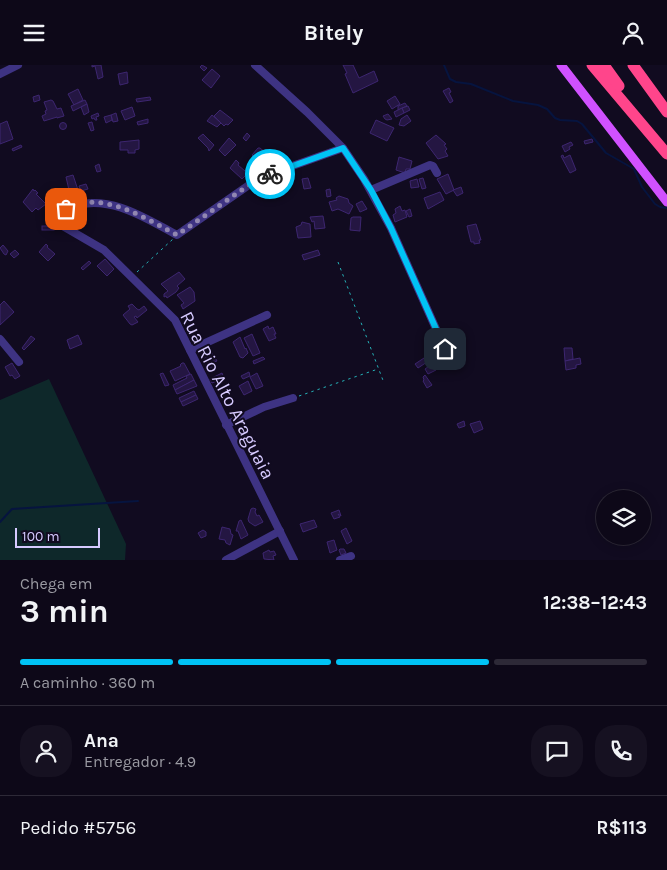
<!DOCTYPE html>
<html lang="pt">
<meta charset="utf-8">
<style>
body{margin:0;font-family:Karla,sans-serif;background:#161121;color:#f1f3f6;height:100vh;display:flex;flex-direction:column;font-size:19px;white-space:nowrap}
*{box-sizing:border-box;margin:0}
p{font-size:16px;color:#9a9aa2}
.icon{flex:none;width:28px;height:28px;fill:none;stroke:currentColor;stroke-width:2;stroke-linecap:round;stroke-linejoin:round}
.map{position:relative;height:495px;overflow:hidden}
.side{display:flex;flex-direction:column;background:#0d0818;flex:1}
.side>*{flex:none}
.buttons{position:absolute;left:596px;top:425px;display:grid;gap:10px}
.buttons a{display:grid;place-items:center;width:55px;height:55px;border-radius:50%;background:#0d0818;box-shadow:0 2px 12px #0003,0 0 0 1px #2d2937;font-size:25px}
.scale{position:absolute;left:15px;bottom:12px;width:85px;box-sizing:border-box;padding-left:5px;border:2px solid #d6caff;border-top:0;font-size:14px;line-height:18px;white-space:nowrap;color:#d6caff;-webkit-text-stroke:4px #110b20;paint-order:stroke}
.pin{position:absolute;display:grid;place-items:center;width:42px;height:42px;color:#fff;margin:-21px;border-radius:10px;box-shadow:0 2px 8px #0006}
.courier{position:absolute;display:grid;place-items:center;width:50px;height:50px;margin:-25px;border:4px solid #00c3f5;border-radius:50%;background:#fff;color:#222;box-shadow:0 1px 6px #0007}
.headline em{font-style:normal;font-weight:700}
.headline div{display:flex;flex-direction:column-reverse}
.headline{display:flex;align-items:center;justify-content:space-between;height:85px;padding:0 20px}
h1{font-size:32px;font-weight:700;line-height:38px}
.bar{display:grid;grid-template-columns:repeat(4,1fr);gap:8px 5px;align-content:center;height:60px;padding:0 20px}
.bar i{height:6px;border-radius:4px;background:#2d2937}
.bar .selected{background:#00c3f5}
.bar p{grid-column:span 4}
.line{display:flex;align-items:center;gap:12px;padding:0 20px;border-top:1px solid #2d2937}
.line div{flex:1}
.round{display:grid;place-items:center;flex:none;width:52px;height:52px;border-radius:20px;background:#161121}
header{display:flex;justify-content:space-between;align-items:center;height:65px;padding:0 20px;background:#0d0818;font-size:22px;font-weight:700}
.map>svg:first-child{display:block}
.green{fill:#0e282a}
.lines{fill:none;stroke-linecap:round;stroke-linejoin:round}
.stream{stroke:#06143f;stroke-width:2}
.building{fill:#241642;stroke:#3d2670}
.path{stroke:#25b2b8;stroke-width:1;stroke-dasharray:2.5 4;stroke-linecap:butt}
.minor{stroke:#3e3383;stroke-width:8}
.major{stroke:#d051ff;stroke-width:9}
.highway{stroke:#ff458b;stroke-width:11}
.done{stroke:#9187b1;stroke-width:5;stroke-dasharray:0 9}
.route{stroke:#00c3f5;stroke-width:6}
.labels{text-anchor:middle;stroke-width:4;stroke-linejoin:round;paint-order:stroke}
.street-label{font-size:19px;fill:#d6caff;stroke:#110b20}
</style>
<header><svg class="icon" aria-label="menu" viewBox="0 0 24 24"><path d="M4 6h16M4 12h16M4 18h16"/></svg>Bitely<svg class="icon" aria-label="person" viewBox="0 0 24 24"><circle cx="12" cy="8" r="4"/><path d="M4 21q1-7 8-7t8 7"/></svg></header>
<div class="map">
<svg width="667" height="495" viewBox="0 0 667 495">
<rect width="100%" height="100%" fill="#110b20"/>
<path class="green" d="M49,314l77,165 -1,16h-125v-160z"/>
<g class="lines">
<g class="stream">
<path d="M444,0l6,14 6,3 15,2 42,17 25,4 9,4 8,9 5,2 17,1 5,3 24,29 28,16 8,18 13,17 5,3 7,1"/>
<path d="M0,457l12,-13 126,-8"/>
</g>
</g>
<g class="building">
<path d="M92,0h9l2,12 -5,2 -3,-13 -3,1z"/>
<path d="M202,0l5,3 -3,3 -4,-4z"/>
<path d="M343,0h10l6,13 15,-7 4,10 -25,12 -8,-19 2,-1z"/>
<path d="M212,4l8,7 -9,12 -9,-8z"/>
<path d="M127,7l1,11 -8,2 -2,-11z"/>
<path d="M449,23l2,4 -2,1 4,8 -3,2 -7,-12z"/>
<path d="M78,24l5,11 -9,5 -6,-11z"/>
<path d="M39,30l1,5 -6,2 -1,-5z"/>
<path d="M395,31l5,8 -8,5 -5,-8z"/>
<path d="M150,32l1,3 -14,2 -1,-3z"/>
<path d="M51,35l2,1 4,8 4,-1 3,8 -7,2v-1l-13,4 -2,-5 4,-2 -1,-3 2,-1 -3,-8z"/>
<path d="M85,35l2,4 -14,7 -2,-5z"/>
<path d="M405,38l2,3 -9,4v-4z"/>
<path d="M87,39l2,8 -5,3 -3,-8z"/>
<path d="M408,41l2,4 -6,3 -2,-5z"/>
<path d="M132,42l3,9 -10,4 -4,-9z"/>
<path d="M402,43l2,5 -8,4 -2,-5z"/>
<path d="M220,45l13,10 -5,5 -2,-1 -2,2 -10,-10z"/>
<path d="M98,48l1,3 -3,1 1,3h-2l-1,-2 -2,1 -1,-3z"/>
<path d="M116,48l2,8 -5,1 -2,-7z"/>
<path d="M388,49l4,5 -5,1 -2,-1 -2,-3z"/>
<path d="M111,50l1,5 -6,3 -2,-6z"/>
<path d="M212,50l9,8 -4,4 -10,-6z"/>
<path d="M407,50l4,6 -7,5 -5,-1 2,-6z"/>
<path d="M148,54v4l-10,2 -1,-3z"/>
<path d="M376,55l18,8 -7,13 -17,-8z"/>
<path d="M7,56l6,18 -13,5v-20z"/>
<path d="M92,57l2,8 -3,1 -3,-8z"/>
<circle cx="63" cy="61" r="3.5"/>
<path d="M247,68l3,3 -4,5 -3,-3z"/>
<path d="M203,69l11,11 -5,6 -1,-3 -10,-10z"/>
<path d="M436,70l10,9 -2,1 3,4 -2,2 3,5 -10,3 -12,-16z"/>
<path d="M229,73l7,7 -11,11 -6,-6z"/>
<path d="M592,74l1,3 -8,2 -1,-3z"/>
<path d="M139,75v9l-4,1v3h-7v-3h-8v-8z"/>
<path d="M571,77l2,3 -4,2 1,2 -5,3 -3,-6z"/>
<path d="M21,80l1,2 -9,4 -1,-2z"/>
<path d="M258,83h2l11,9v3l-5,5 3,3 -3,1 -14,-14z"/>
<path d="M563,90l1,3 6,-3 6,15 -6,3 -9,-17z"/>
<path d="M399,92l13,4 -2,8h-4l-1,4 -9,-3z"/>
<path d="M236,95l3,3 -1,2 7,6 2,-1 2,2 -7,7 -12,-11z"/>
<path d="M99,99l2,7 -4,1 -2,-6z"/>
<path d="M448,109l6,16 -8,4 -9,-15z"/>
<path d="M73,110l6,18 -9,2 -1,-4 3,-2 -3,1 -3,-13z"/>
<path d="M308,113l3,10 -7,1 -2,-10z"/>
<path d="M423,113l3,10 -4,1 -3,-10z"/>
<path d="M417,114l2,8 -8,1 -1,-7z"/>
<path d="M86,119l2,5 -7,2 -2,-5z"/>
<path d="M461,122l2,6 -6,3 -4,-6z"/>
<path d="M33,124l1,2 1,-1 3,3 -2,1 10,10 -8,6 -2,-2 -4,4 -9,-10z"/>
<path d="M330,124l1,7 -4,1 -1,-7z"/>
<path d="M440,127l4,8 -16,9 -4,-11z"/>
<path d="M339,131l9,3 1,4 4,3 -4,8 -11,-5 -6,2 -3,-9 8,-2 -1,-2z"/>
<path d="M362,136l5,8 -7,3 -4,-8z"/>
<path d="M400,141l2,5 3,-1 2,7 -12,5 -2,-7 3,-2 -1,-4z"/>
<path d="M410,144l2,7 -3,1 -3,-6z"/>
<path d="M323,151l2,12 -10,1 -1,-8 -2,1 -2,-5z"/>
<path d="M353,152h8l-1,14 -10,-1 1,-12z"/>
<path d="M302,157l8,2 1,13 -13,1 -2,-11 5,-2z"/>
<path d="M476,159l5,16h-2l1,3 -6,1v-2h-3l-4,-16z"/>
<rect x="42" y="161" width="12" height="4"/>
<path d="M46,179l2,2 -1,1 8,7 -7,7 -9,-9z"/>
<path d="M3,180l5,6 -2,4 -2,-1 -4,-6z"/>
<path d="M15,185l4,4 -5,4 -4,-4z"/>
<path d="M318,185l2,5 -16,5 -2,-5z"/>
<path d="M105,194l9,10 -7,7 -10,-10z"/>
<path d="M89,196l2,2 -8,7 -2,-2z"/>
<path d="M179,207l6,7 -8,7 2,2 -3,4 -9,6 -1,-2 -2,1v-3l4,-3 -7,-7z"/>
<path d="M190,222l4,5 1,9 -12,8 -2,-4 3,-2 -7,-8z"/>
<path d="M4,236l10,11 -14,13v-20z"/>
<path d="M132,239l5,5 2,1 5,-4 3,4 -10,8 -1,-2 -2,1 4,5 -6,3 -2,-1 -7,-9 7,-6 -2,-3z"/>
<path d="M268,261l1,3 4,-2 3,7h-2l2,4 -7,3 -6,-12z"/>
<path d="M252,269l8,19 -7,3 -9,-18z"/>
<path d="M78,270l4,9 -12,5 -3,-9z"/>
<path d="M31,271l4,3 -11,11 -2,-2z"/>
<path d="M240,272l5,12 1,-1 2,5 -5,5 -3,-1 -7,-15z"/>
<path d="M564,283h8l1,11 -8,2z"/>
<path d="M211,286l6,10 -3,1 3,5 -8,4 -7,-16z"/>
<path d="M263,292l2,2 -11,5 -1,-3z"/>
<path d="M424,293l3,4 -9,6 -3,-4z"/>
<path d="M580,293l1,6 -5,1v3l-10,2 -1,-9z"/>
<path d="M12,298l8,13 -5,3 -3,-4 -2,1 -5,-9z"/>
<path d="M182,298h2l6,11 -15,7 -5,-10 11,-5 -1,-1z"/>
<path d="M432,299l4,6 -8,4 -3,-5z"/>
<path d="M249,307l1,4 -7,3 -2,-3z"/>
<path d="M163,308l6,12 -4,1 -5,-12z"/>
<path d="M222,308l2,5 -12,5 -2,-4z"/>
<path d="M257,308l6,13 -7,3 -6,-12z"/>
<path d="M191,309l3,6 -19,10 -2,-5 14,-7 -1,-2z"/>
<path d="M425,310l7,10 -5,3 -4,-7 1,-1 -1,-3z"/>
<path d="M194,315l3,6 -20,8 -2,-4z"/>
<path d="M248,316l4,10 -8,4 -5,-9z"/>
<path d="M194,326l2,4 -15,7 -2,-4z"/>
<path d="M196,330l2,4 -15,7 -2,-4z"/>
<path d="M464,356l1,5 -6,2 -2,-4z"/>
<path d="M480,356l3,8 -9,4 -4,-9z"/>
<path d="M253,443l3,1 -1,3 2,4 2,-1 4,7 -8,4 -6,-4 -1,-3 3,-10z"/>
<path d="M339,445l2,6 -3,-2 2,3 -6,2 -3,-6z"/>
<path d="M241,455l7,15 -7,4 -3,-8h-2l3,-10z"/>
<path d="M314,455l3,7 -14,5 -3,-8z"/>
<path d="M222,462l8,2 1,5 2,1 -3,10 -4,-2 -1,-3 -6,-1z"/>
<path d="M346,463l6,13 -5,3 -6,-13z"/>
<path d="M203,465l3,2v4l-5,2 -3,-5z"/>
<path d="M334,475l3,10 -7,3 -3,-11z"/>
<path d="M340,484h4l2,4 -5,2 -2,-5z"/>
<path d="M269,485l1,2 4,-1 2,4 -3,1 1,4 -10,-1 -1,-6z"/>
</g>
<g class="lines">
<g class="path">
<path d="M338,197l46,121"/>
<path d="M137,207l36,-33"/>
<path d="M299,331l79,-27"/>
</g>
<g class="minor">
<path d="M255,0l52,47 36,36 21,31 27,49 54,121"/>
<path d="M0,9l18,-9"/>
<path d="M371,125l59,-25 3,1 4,7"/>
<path d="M0,274l19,23"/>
<path d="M190,285l77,-35"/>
<path d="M226,360l38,-18 29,-9"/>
<path d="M226,495l54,-29"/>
<path d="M294,495l-119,-240 -71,-70 -43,-25 -2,-7c3,-7 8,-10 15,-12 36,-12 73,13 103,29l72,-50 18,-10 76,-27"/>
<path d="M340,495l11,-4"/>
</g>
<path class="major" d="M561,0l106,137"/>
<g class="highway">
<path d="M592,0l75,89"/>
<path d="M604,0l15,21"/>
<path d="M633,0l34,47"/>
</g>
</g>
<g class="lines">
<path class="done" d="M66,144c36,-20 80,10 111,26l72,-50 21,-11"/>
<path class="route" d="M270,109l73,-26 28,42 20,38 54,121"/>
</g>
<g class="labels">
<g class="street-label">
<text transform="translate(228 330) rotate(63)" y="7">Rua Rio Alto Araguaia</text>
</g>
</g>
</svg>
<div class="buttons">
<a><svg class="icon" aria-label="layers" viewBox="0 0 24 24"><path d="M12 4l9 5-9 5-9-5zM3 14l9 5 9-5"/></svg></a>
</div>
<div class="scale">100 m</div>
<div class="pin" style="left:66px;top:144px;background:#ea580c"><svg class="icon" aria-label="bag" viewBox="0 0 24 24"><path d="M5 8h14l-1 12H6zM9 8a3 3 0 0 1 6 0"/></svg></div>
<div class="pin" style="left:445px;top:284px;background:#1f2937"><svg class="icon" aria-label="home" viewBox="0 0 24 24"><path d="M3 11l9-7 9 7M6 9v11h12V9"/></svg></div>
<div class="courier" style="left:270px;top:109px"><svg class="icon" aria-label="bike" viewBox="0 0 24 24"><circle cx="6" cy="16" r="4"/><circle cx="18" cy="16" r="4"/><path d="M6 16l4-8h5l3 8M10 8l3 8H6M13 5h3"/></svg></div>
</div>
<section class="side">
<div class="headline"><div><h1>3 min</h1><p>Chega em</p></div><em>12:38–12:43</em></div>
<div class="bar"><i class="selected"></i><i class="selected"></i><i class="selected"></i><i></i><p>A caminho · 360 m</p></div>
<div class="line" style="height:90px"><a class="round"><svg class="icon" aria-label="person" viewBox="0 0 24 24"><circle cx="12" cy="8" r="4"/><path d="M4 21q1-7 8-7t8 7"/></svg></a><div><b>Ana</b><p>Entregador · 4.9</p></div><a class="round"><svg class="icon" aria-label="chat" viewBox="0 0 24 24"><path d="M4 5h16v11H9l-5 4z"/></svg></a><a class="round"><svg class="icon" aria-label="phone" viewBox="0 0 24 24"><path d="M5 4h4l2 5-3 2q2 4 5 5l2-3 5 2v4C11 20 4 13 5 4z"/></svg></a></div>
<div class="line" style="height:65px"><div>Pedido #5756</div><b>R$113</b></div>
</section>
